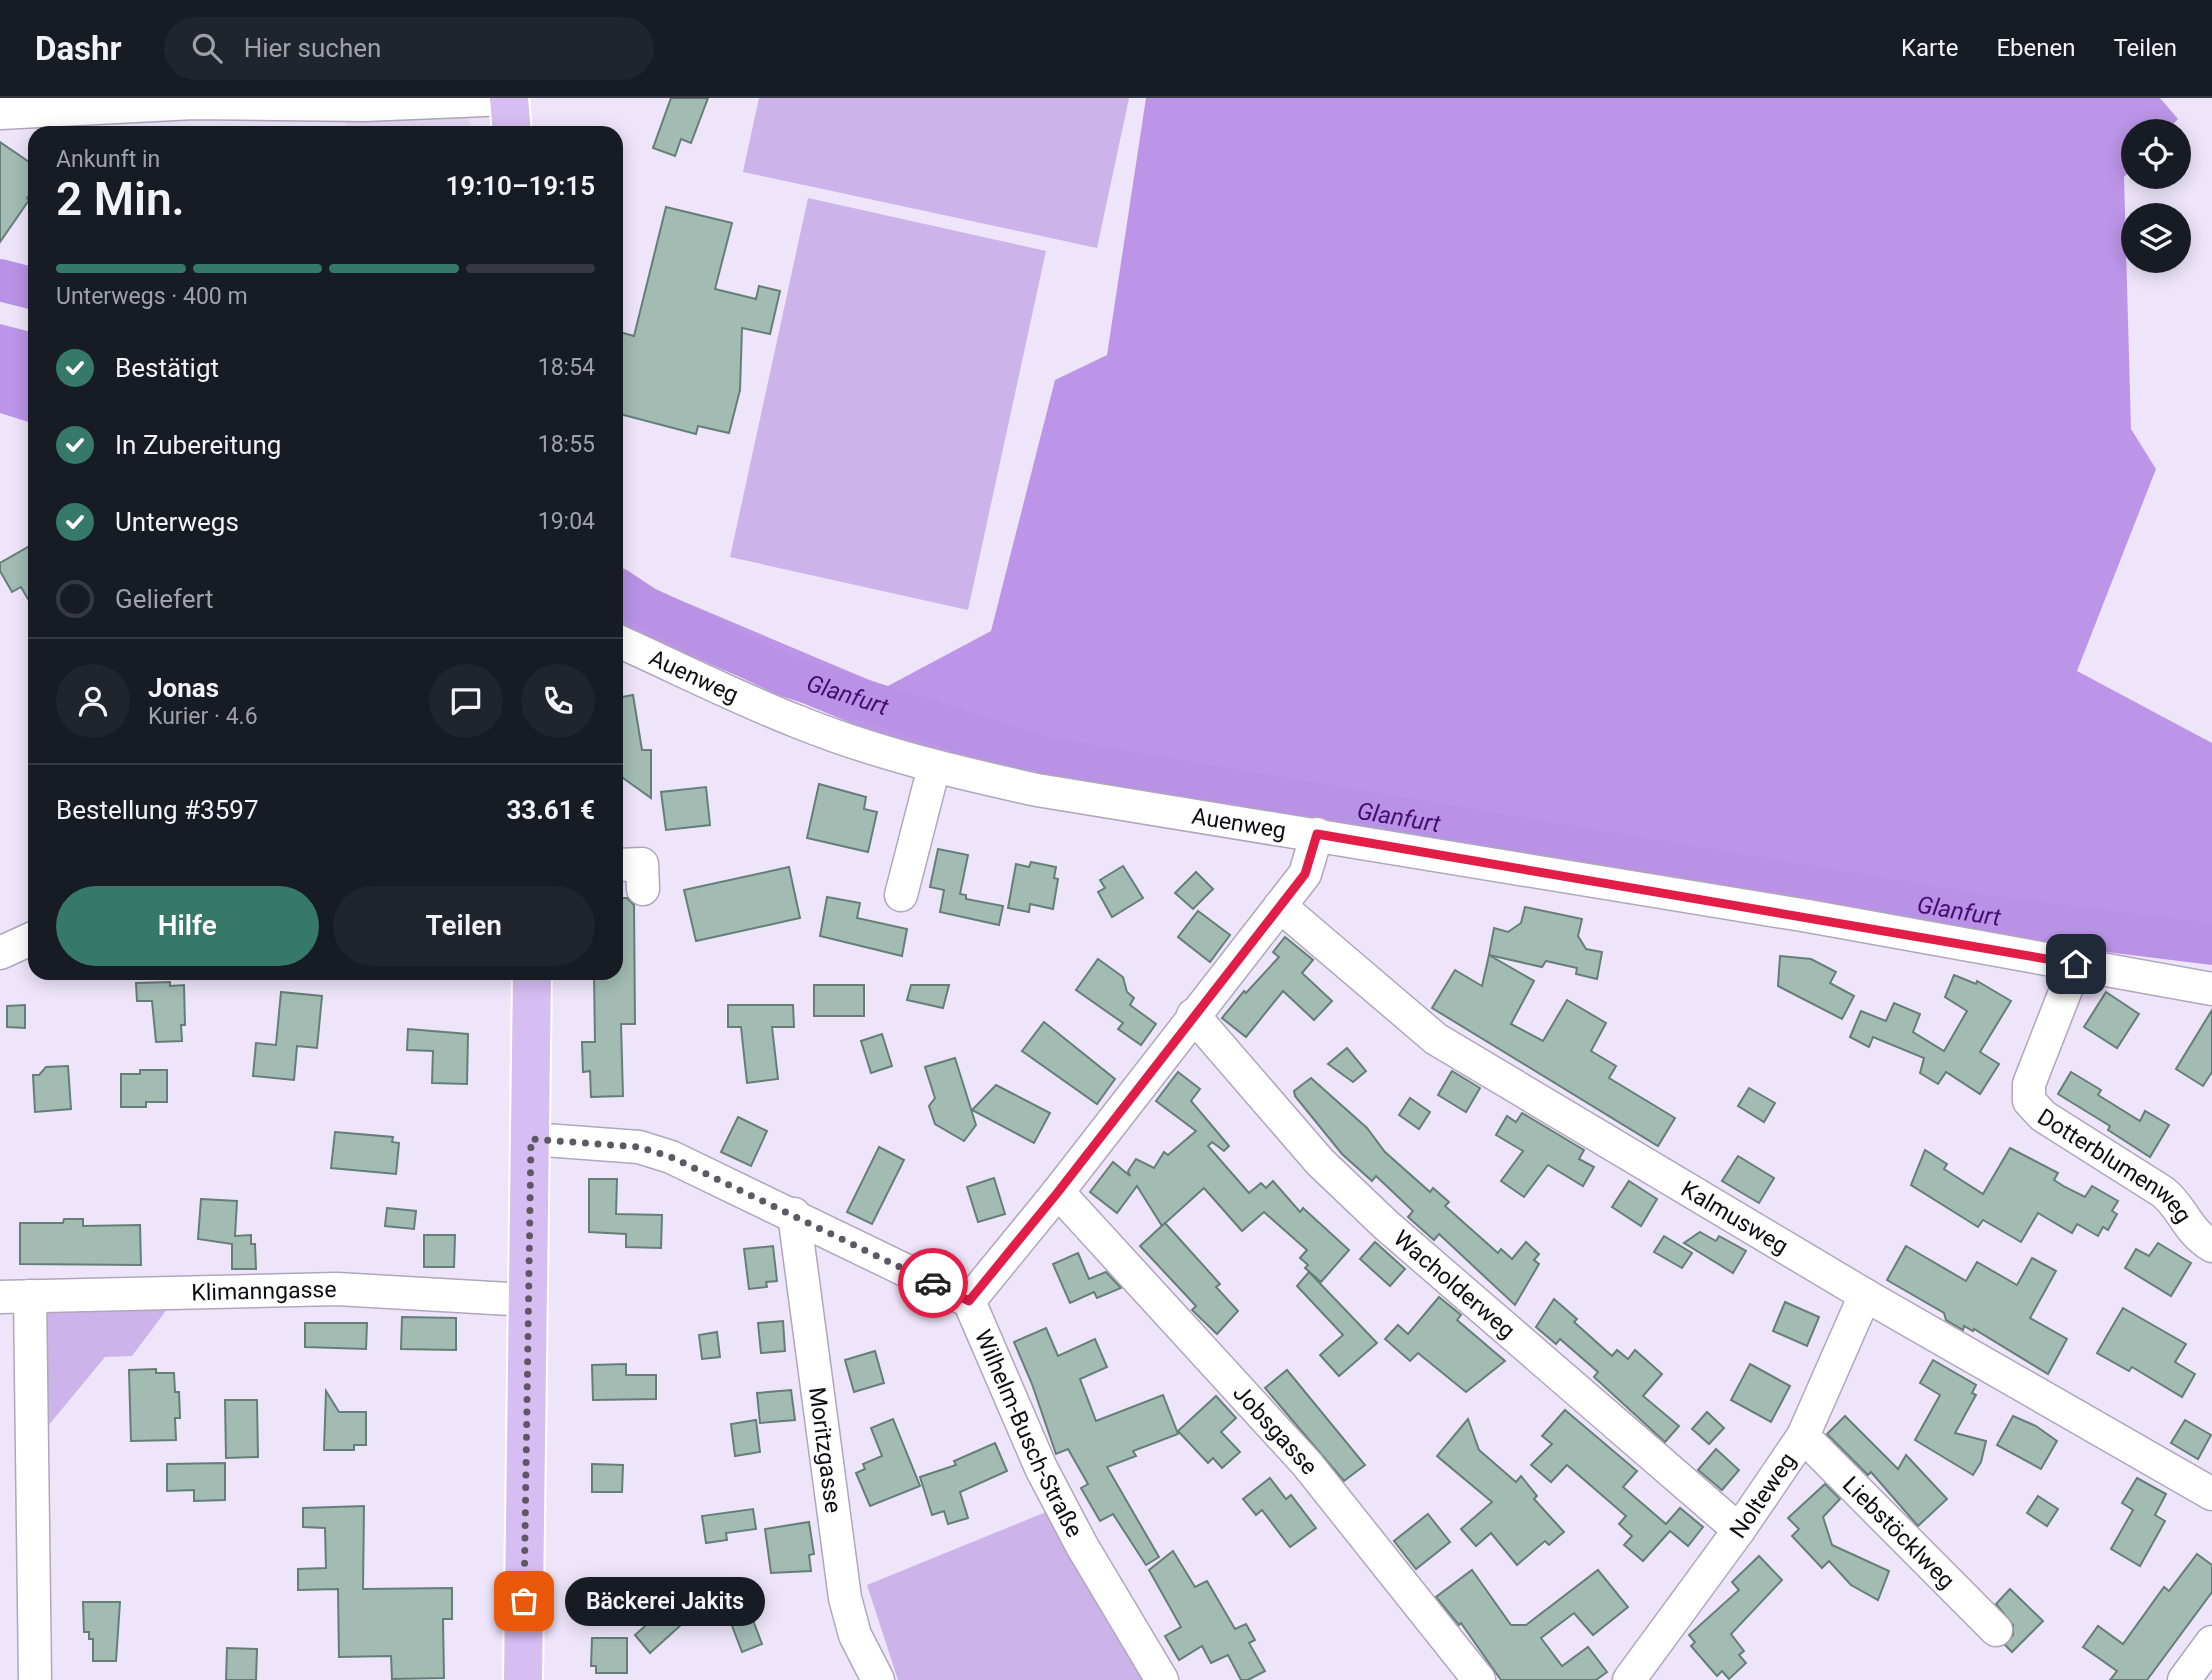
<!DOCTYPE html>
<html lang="de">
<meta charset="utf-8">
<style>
body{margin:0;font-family:Roboto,sans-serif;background:#20242c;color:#f1f3f6;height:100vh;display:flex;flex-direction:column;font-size:26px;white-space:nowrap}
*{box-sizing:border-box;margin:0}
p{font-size:23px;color:#9ea1a6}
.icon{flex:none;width:38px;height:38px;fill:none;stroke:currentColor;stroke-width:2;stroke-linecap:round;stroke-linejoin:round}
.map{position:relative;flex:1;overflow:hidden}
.details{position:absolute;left:28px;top:28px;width:595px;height:854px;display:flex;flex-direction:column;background:#171b24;border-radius:21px;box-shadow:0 4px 18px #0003}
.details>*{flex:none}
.controls{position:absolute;left:2121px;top:21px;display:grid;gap:14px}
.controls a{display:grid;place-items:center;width:70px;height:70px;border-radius:50%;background:#171b24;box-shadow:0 4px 18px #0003;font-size:35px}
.pin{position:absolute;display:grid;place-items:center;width:60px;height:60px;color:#fff;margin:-30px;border-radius:14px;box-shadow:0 4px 10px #0006}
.courier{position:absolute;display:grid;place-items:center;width:70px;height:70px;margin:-35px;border:5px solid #e11d48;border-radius:50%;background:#fff;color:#222;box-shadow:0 2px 9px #0007}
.bubble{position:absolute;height:49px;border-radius:24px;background:#171b24;box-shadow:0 4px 18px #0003;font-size:23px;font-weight:600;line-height:49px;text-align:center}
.summary em{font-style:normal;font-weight:600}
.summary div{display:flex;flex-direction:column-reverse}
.summary{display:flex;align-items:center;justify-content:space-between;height:119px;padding:0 28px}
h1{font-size:46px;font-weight:600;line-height:52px}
.bar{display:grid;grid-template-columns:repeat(4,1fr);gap:10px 7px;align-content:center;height:84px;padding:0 28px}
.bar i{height:9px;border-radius:5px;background:#363941}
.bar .active{background:#367969}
.bar p{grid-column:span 4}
.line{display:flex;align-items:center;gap:18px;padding:0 28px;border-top:2px solid #363941}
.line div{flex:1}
.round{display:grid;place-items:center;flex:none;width:74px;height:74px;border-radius:37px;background:#20242c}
ol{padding:0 28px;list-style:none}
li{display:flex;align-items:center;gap:21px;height:77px}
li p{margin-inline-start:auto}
li .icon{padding:7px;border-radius:50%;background:#367969;color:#fff;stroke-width:4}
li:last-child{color:#9ea1a6}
li i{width:38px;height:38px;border:4px solid #363941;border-radius:50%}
.primary-button{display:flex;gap:14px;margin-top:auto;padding:14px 28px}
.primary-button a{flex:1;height:80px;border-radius:42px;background:#367969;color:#fff;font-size:28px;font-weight:600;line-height:80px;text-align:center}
.primary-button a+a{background:#20242c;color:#f1f3f6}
header{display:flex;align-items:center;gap:42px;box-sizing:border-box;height:98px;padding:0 35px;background:#171b24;border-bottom:2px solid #363941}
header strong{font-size:33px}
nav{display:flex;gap:38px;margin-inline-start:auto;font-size:24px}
.search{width:490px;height:63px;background:#20242c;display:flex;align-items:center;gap:18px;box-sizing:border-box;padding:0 24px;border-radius:38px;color:#9ea1a6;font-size:26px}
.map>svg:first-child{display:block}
.built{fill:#e6d9f6}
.green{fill:#ccb3e9}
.forest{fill:#bc95e8}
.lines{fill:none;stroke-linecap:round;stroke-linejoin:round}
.river{stroke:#b992e5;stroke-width:42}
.building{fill:#a2bcb4;stroke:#657e77;stroke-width:2}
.minor-casing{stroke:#b0a7bc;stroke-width:35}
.major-casing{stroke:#fff;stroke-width:42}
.minor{stroke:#fff;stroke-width:32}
.major{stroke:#d7bef2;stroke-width:38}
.done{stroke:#5e5864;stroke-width:7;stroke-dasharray:0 12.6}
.route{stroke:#e11d48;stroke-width:9}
.labels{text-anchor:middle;stroke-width:5;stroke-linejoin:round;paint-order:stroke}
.street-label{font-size:23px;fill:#100c13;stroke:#eee5fa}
.water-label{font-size:24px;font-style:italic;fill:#460b6f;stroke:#eee5fa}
</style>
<header>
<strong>Dashr</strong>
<div class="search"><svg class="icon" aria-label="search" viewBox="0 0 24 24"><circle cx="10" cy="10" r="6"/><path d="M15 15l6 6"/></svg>Hier suchen</div>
<nav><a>Karte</a><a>Ebenen</a><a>Teilen</a></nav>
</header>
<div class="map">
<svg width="2212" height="1582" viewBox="0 0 2212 1582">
<rect width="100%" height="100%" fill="#eee5fa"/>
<path class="built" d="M468,10l3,25h-131l13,-20z"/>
<g class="green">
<path d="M759,0h370l-32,150 -354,-76z"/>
<path d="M808,100l238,53 -78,359 -238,-53z"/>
<path d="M168,1210l-36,48 -27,1 -67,81 -3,-127z"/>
<path d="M1046,1414l98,168h-246l-31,-95z"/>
</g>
<g class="forest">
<path d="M1146,0h1014l18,21 -11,12h-34v36l-9,10 7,252 25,40 -79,202 135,72v221l-1250,-205 -90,-27 -256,-107v-52l270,114 105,-56 64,-251 52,-25z"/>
<path d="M0,226l35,9v91l-35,-11z"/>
</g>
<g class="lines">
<g class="river">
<path d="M0,182l35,9"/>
<path id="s1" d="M616,490l27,18 141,69 265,84 938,157 225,28"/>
</g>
</g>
<g class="building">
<path d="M671,0h37l-17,45 -10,-4 -6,17 -22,-8z"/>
<path d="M0,44l35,24v20l-8,12 2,2 -29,42z"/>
<path d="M666,109l66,16 -17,66 41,10 3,-13 21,5 -10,43 -28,-6 -2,62 -11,43 -31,-7 -2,8 -80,-21v-82l18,5z"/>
<path d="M35,445v68l-14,-24 -9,5 -12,-21v-8z"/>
<path d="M633,597l9,55h9v48l-35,-25v-75z"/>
<path d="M819,686l47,13 -2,12 13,3 -9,40 -61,-14z"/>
<path d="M706,689l4,38 -44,5 -5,-38z"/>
<path d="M938,751l30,6 -8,39 6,1v4l37,7 -4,19 -59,-13 4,-22 -14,-3z"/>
<path d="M1031,764l25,5 -2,11 4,1 -5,30 -23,-5 -1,8 -21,-4 8,-44 13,3z"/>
<path d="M1123,768l20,32 -31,19 -14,-25 7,-4 -5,-8z"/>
<path d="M789,769l11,51 -104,23 -12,-51z"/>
<path d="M1196,774l17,17 -20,20 -18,-16z"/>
<path d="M827,799l33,6 -3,15 50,11 -5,27 -82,-20z"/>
<path d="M616,800h11l7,7 1,119h-14l2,72 -32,1 -1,-26 -7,1 -1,-30h13l-1,-69h22z"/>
<path d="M1525,809l57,12 -4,17 8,13 16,3 -5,27 -21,-5 1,-6 -31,-7 -4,6 -53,-12 5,-27 14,4 13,-9z"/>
<path d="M1198,813l32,24 -20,27 -32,-25z"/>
<path d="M1285,839l28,23 -11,13 30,28 -18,19 -31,-29 -37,46 -24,-19 22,-27 2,2 33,-36 -6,-5z"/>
<path d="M1489,857l45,26 -23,43 32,17 24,-41 39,23 -15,28 25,15 -7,12 66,40 -17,28 -226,-138 23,-38 27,16z"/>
<path d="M1780,858l31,3 25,13 -6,11 24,13 -12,23 -64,-33z"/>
<path d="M1098,861l25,18 4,15 7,6 -4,7 26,19 -15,21 -23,-16 5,-6 -47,-33z"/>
<path d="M1954,877l22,9 1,-3 34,20 -31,51 19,12 -19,30 -34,-22 -8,12 -18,-11 4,-15 -51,-21 -4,10 -19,-10 11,-26 25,10 8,-18 26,11 -7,18 31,19 23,-40 -22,-14z"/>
<path d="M170,884v4l14,-1 1,40h-4l1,16 -26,1 -4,-41h-15l-1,-18z"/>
<rect x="814" y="887" width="50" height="31"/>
<path d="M911,887h38l-6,23 -36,-8z"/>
<path d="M281,894l41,4 -5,52 -20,-2 -3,34 -41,-4 3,-33 20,2z"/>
<path d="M2106,894l33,22 -22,34 -33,-21z"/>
<path d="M25,907v23l-18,-1v-21z"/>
<path d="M728,907h65l1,22h-22l6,52 -31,4 -6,-56h-13z"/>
<path d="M2212,912v62l-9,14 -27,-17z"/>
<path d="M1044,924l71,57 -18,25 -75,-53z"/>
<path d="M408,931l60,5 -1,50 -35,-1 1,-32 -26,-1z"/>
<path d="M882,936l10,32 -21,7 -10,-32z"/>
<path d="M1347,950l19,23 -13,11 -25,-18z"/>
<path d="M955,960l21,67 -12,16 -29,-17 -6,-18 6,-8 -10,-31z"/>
<path d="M68,968l3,43 -36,3 -2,-37h6l7,-8z"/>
<path d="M140,972h27v32h-21v5h-25v-33h19z"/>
<path d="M1452,973l28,17 -14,24 -28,-17z"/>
<path d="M1178,974l22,17 -9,12 38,45 -5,5 -12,-9 -4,4 41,47 12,-10 5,5 7,-7 27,31 3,-4 46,42 -28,32 -16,-14 3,-3 -8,-7 7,-8 -43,-38 -22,19 -38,-43 -42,38 -25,-40 -20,27 -27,-21 23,-30 17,14 -2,-5 8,-12 18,9 10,-16 4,3 28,-24 -40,-30z"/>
<path d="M2071,974l30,18 -3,5 42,26 5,-10 24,14 -19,32 -42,-27 2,-4 -52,-32z"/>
<path d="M1311,980l56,50 18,24 45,40 3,-4 16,14 -4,4 53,47 3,-4 11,10 14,-17 13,12 -5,6 5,4 -24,41 -76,-71 -5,6 -26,-23 5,-6 -37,-35 -4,5 -30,-27 -47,-58 -1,-5z"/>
<path d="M996,987l54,28 -16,30 -62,-33z"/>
<path d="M1749,990l26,15 -11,19 -26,-16z"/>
<path d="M1410,1000l20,14 -11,17 -20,-14z"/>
<path d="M1522,1015l62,37 -5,9 15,8 -11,19 -35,-21 -24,32 -23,-16 22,-30 -27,-16 11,-19 9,6z"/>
<path d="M738,1019l29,14 -16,35 -30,-14z"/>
<path d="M335,1034l58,5 -1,5 7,1 -3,31 -65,-6z"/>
<path d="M879,1049l25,13 -32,64 -25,-12z"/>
<path d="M2010,1050l48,25 -4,7 11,7 20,10 7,-11 26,15 -6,10 5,3 -9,16 -5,-3 -5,9 -21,-12 -5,9 -34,-20 -17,29 -38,-22 -5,7 -67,-42 14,-35 22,14 -3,5 39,25z"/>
<path d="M1738,1058l36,22 -15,25 -37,-22z"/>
<path d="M994,1080l11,36 -27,8 -11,-35z"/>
<path d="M589,1081h28l-1,35 46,1 -1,33 -35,-1v-13l-37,-2z"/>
<path d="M1629,1083l28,18 -16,27 -29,-19z"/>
<path d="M201,1101l36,2 -2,35 16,-1v9h4l1,25h-24v-25l-34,-5z"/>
<path d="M387,1110l29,3 -2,18 -29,-3z"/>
<path d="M64,1121h19v7l57,-1 1,40 -121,-1v-41h43z"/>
<path d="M1165,1125l55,61 -4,3 22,24 -21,23 -25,-24 4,-4 -56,-60z"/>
<path d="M1700,1134l16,9 3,-5 27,15 -13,22 -49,-30z"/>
<path d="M424,1137h31l-1,32h-30z"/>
<path d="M1664,1138l28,17 -10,15 -28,-16z"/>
<path d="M1375,1144l30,27 -15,17 -30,-27z"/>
<path d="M2158,1145l33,20 -20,33 -46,-28 11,-19 13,7z"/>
<path d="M773,1148l4,35 -11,1 1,5 -18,2 -5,-40z"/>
<path d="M1906,1148l60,35 11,-19 40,23 15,-27 24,13 -26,47 37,21 -19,35 -74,-45 -1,2 -9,-5 -1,4 -17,-10 -2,-7 -57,-33z"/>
<path d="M1078,1155l11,26 17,-7 15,16 -24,10 -3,-6 -24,11 -17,-39z"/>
<path d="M1309,1174l68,71 -38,33 -19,-21 23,-20 -46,-49z"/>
<path d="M1439,1199l22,18 -4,5 48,41 -39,31 -48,-39 -8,8 -25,-22 13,-14 10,9z"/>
<path d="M1554,1201l23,20 -3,3 38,34 5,-6 11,9 7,-9 27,24 -19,22 36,30 -14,16 -71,-65 4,-5 -38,-33 -4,5 -20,-17z"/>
<path d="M1785,1204l34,15 -12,29 -34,-15z"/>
<path d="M2123,1210l63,36 -11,18 20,12 -13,23 -50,-30 -3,4 -32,-18z"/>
<path d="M402,1219l54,1v32l-55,-1z"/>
<path d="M783,1223l2,30 -24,2 -3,-30z"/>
<path d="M305,1225h62l-1,26 -61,-2z"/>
<path d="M1046,1230l12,28 37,-17 12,28 -27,12 16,42 67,-26 15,39 -45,17 3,5 -29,11 52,90 -13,8 -33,-51 -13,7 -19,-33 7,-4 -20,-35 -12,5 -24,-70 -18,-42z"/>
<path d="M717,1234l3,25 -18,2 -3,-24z"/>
<path d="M875,1253l9,32 -30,9 -9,-32z"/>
<path d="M1933,1262l43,25 -4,8 4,2 -21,38 31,8 -5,21 -8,13 -58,-35 25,-45 -20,-12z"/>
<path d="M626,1266v11h30v24l-63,1 -1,-35z"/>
<path d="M1750,1266l40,22 -19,36 -40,-22z"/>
<path d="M156,1271v4h18l1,19h4l1,26h-5l1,22 -45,1 -2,-71z"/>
<path d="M1287,1272l78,95 -21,16 -79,-93z"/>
<path d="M791,1292l4,30 -35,3 -3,-30z"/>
<path d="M326,1293l13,21h27v33h-12v5h-30z"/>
<path d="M1216,1298l20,22 -15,14 19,20 -18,16 -9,-10 -5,5 -30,-32z"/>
<path d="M225,1302h32l1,57 -32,1z"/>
<path d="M1565,1312l72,61 -14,16 43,37 14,-16 23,19 -15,19 -18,-15 -27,30 -19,-16 8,-9 -13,-12 7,-8 -59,-51 -16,17 -20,-17 21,-21 -10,-8z"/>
<path d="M1707,1314l17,16 -15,16 -17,-15z"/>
<path d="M1845,1318l53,53 8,-14 41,44 -29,27 -47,-54 -3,3 -41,-41z"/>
<path d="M2013,1318l23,10 21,15 -16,28 -44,-24z"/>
<path d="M893,1321l27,67 -50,20 -14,-33 9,-4 -2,-5 19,-8 -11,-28z"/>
<path d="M1468,1321l11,31 37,32 5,-6 16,20 -3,3 30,33 -15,13 -4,-4 -28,24 -26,-32 -15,13 -15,-17 31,-27 -55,-46z"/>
<path d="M756,1322l4,32 -25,4 -4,-32z"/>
<path d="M2185,1322l26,15 -13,24 -27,-16z"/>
<path d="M995,1345l12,28 -47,21 8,26 -20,6 -4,-13 -12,4 -12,-38 36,-12 -2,-4z"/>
<path d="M1716,1351l23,21 -17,20 -24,-20z"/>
<path d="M225,1365v37l-31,1v-11l-27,1v-27z"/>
<path d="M592,1366l31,1 -1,27h-30z"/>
<path d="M1270,1380l16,21 5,-4 25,33 -26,19 -28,-37 -6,5 -13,-16z"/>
<path d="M2137,1380l29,16 -11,21 10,6 -25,45 -29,-17 22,-39 -11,-7z"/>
<path d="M1825,1386l15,15 -17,18 9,28 57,26 -11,29 -27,-15 -22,-24 -7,7 -30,-32 7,-7 -11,-11z"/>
<path d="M2038,1398l20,13 -11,17 -20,-13z"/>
<path d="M364,1408l-1,83 89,-1v31h-9l1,59 -52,1 -1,-23 -52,1 -1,-68 -40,1v-21l28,-1 -1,-40 -22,-1v-19z"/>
<path d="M753,1411l3,20 -30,4 1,7 -21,3 -4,-27z"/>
<path d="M1428,1416l22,28 -34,27 -22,-28z"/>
<path d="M809,1424l5,32 -5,1 2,16 -40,2 -6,-44z"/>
<path d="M1173,1453l22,36 12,-6 28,48 11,-5 9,16 -6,3 16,28 -17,9h-7l-13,-25 -17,8 -9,-17 -23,14 -14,-24 16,-9 -32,-57z"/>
<path d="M2197,1456l15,11v27l-65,88h-37l7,-9 -34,-24 15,-21 25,18 41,-57 5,4z"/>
<path d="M1759,1458l23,24 -51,54 13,17 -5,4 7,8 -17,16 -7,-8 -5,5 -26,-30 4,-4 -6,-7 50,-45 -7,-8z"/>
<path d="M1472,1472l39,55h15l72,-55 30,37 -35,28 -19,-22 -33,25 21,28 26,-19 19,25 -11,8h-95l-40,-57 -2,2 -23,-28z"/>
<path d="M2010,1491l33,32 -31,31 -7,-7 8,-10v-10l-17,-21z"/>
<path d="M83,1504h37l-4,59h-23v-22h-4v-7h-5z"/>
<path d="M665,1510l16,17 -31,28 -15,-18z"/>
<path d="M751,1517l11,29 -20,8 -11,-29z"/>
<path d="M592,1540h35v35h-31v-7h-5z"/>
<path d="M227,1550l30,1 -1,31h-30z"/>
</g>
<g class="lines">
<g class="minor-casing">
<g id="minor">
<path d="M0,15l194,-10 171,2 144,-6"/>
<path id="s2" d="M616,542c60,27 119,57 180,81 78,32 160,51 241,69l771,126 404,73"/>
<path d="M616,767l26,-1 1,25"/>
<path d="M901,797l33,-128"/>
<path id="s3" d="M1280,808l156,133 429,256 347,199"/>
<path d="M0,855l35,-16"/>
<path id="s4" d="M2076,866l-47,120v17l14,15 120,76c21,17 22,37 49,54"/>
<path id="s5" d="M1193,917l127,147 66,63 353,305"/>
<path id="s6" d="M531,1041l108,8 32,10 298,144 72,167 41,78 80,134"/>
<path id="s7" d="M1058,1094l249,272 172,216"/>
<path id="s8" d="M794,1116l51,384 10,37 23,45"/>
<path d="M30,1198l5,384"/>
<path id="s9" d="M0,1199l337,-8 191,11"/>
<path d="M969,1203l89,-109 247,-318 12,-40"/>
<path id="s10" d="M1803,1338l193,194"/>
<path id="s11" d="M1629,1582l110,-150 64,-94 62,-141"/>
<path d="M2184,1582l28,-38"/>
</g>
</g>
<g class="major-casing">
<g id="major">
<path d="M509,0l3,35"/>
<path d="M523,1582l9,-707"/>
</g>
</g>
<use href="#minor" class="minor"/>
<use href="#major" class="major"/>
</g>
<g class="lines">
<path class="done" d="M524,1503l7,-462 108,8 32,10 262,126"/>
<path class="route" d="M933,1185l36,18 89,-109 247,-318 12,-40 759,130"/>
</g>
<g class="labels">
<g class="street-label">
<text dy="8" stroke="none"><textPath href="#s2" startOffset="86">Auenweg</textPath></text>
<text dy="8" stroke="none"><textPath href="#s2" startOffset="653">Auenweg</textPath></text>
<text dy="8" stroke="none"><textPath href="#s4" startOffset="254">Dotterblumenweg</textPath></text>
<text dy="8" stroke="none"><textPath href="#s3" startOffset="553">Kalmusweg</textPath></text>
<text dy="8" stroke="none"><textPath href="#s5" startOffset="376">Wacholderweg</textPath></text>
<text dy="8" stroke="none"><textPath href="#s9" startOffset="264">Klimanngasse</textPath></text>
<text dy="8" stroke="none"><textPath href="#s7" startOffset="322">Jobsgasse</textPath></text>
<text dy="8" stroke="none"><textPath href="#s6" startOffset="618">Wilhelm-Busch-Straße</textPath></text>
<text dy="8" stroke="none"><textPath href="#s8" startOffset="238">Moritzgasse</textPath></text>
<text dy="8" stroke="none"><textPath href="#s11" startOffset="228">Nolteweg</textPath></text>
<text dy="8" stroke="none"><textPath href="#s10" startOffset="136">Liebstöcklweg</textPath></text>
</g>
<g class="water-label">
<text dy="8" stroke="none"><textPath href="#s1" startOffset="256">Glanfurt</textPath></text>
<text dy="8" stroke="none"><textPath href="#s1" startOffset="822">Glanfurt</textPath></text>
<text dy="8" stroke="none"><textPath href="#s1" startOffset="1390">Glanfurt</textPath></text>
</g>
</g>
</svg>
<div class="controls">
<a><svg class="icon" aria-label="locate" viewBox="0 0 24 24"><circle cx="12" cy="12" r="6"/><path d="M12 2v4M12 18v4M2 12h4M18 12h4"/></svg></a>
<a><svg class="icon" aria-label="layers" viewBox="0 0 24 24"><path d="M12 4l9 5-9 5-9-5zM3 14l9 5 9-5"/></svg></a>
</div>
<div class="pin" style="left:524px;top:1503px;background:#ea580c"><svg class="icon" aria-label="bag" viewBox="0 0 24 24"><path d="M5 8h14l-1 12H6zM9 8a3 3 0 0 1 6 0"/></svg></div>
<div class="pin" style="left:2076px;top:866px;background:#1f2937"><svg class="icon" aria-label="home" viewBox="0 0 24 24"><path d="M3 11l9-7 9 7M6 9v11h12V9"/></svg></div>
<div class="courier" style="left:933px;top:1185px"><svg class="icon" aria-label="car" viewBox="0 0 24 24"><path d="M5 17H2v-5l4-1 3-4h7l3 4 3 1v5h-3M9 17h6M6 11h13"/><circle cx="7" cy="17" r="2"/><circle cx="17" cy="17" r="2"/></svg></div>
<div class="bubble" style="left:565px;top:1479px;width:200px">Bäckerei Jakits</div>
<section class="details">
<div class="summary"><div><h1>2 Min.</h1><p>Ankunft in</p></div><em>19:10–19:15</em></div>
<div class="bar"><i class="active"></i><i class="active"></i><i class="active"></i><i></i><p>Unterwegs · 400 m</p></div>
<ol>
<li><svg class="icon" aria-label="check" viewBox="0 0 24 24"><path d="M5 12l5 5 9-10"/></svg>Bestätigt<p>18:54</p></li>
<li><svg class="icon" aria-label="check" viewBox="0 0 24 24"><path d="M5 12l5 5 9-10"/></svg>In Zubereitung<p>18:55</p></li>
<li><svg class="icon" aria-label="check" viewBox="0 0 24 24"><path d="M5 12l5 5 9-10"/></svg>Unterwegs<p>19:04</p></li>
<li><i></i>Geliefert</li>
</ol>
<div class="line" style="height:126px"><a class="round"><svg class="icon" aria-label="person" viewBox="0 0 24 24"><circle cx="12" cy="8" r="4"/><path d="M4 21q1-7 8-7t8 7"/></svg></a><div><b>Jonas</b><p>Kurier · 4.6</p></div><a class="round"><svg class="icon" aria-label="chat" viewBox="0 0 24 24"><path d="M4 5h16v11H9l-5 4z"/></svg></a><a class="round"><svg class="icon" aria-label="phone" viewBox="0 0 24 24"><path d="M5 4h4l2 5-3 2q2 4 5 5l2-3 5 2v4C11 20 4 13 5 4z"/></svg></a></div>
<div class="line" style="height:91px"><div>Bestellung #3597</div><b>33.61 €</b></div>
<div class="primary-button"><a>Hilfe</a><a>Teilen</a></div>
</section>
</div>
